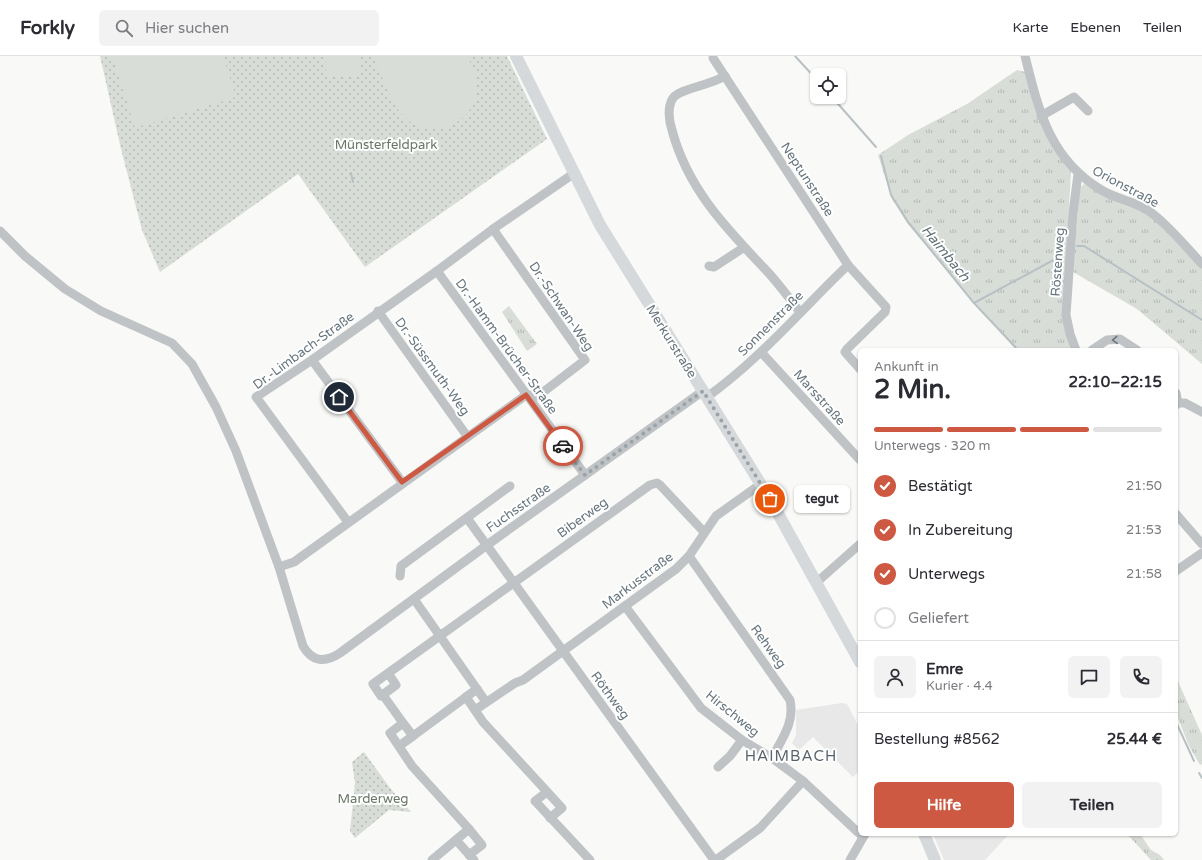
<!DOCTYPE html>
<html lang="de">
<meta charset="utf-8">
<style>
body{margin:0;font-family:"Varela Round",sans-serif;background:#f2f2f3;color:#2b2b33;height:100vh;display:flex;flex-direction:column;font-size:15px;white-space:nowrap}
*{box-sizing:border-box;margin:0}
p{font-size:13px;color:#7c7c81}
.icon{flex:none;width:22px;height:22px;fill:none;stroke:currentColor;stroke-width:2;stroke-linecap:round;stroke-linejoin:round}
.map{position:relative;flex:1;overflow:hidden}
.side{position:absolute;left:858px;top:292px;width:320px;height:488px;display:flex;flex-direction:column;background:#fff;border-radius:6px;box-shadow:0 1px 3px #0004}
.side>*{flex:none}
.fabs{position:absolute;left:810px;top:12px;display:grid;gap:8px}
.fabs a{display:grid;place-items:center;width:36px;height:36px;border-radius:6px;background:#fff;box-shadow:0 1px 3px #0004;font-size:20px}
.pin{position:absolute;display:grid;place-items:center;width:34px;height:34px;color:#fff;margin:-17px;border:2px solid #fff;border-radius:50%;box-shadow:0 1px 4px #0007}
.courier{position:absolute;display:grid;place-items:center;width:40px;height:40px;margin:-20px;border:3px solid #ce5942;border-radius:50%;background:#fff;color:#222;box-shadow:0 1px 5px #0007}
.bubble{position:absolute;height:28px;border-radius:6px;background:#fff;box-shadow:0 1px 3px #0004;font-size:13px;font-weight:800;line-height:28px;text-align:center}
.head em{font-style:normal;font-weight:800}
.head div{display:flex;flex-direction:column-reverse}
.head{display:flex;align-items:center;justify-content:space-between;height:68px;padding:0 16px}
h1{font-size:26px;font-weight:800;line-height:30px}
.bar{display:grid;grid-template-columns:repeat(4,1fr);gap:6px 4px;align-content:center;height:48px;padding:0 16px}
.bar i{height:5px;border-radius:3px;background:#e1e1e2}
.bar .current{background:#ce5942}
.bar p{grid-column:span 4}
.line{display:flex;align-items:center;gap:10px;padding:0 16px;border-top:1px solid #e1e1e2}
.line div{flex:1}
.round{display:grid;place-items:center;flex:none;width:42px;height:42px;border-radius:6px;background:#f2f2f3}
ol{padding:0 16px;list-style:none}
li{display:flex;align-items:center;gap:12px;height:44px}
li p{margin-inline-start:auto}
li .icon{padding:4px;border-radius:50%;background:#ce5942;color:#fff;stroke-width:4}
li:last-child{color:#7c7c81}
li i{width:22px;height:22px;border:2px solid #e1e1e2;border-radius:50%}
.cta{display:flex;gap:8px;margin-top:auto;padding:8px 16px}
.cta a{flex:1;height:46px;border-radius:6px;background:#ce5942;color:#fff;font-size:16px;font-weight:800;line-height:46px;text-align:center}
.cta a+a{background:#f2f2f3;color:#2b2b33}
header{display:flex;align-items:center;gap:24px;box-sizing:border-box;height:56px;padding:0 20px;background:#fff;border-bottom:1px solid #e1e1e2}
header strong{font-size:19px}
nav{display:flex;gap:22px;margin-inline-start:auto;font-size:14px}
.search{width:280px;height:36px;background:#f2f2f3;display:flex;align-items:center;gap:10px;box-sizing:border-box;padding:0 14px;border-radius:6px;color:#7c7c81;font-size:15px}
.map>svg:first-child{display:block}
.built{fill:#e7e8e7}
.grass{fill:url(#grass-tufts)}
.park{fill:url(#park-dots)}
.pitch{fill:#d9ddd7}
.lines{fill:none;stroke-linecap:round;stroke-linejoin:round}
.stream{stroke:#b7c1c4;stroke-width:2}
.minor{stroke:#bfc3c6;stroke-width:9}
.major{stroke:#d5d9db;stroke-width:12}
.oneway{stroke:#67767e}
.done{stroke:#9aa4a8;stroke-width:4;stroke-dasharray:0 7.2}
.route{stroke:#ce5942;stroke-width:5}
.labels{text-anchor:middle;stroke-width:4;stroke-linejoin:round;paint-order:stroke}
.park-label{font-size:13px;fill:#6a7766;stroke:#fff}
.street-label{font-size:13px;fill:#67767e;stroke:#fff}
.water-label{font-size:14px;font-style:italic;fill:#627378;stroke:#fff}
.quarter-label{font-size:15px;letter-spacing:1px;fill:#59646a;stroke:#fff}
</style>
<header>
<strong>Forkly</strong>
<div class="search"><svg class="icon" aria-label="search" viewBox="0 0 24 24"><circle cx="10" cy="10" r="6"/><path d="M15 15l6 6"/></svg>Hier suchen</div>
<nav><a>Karte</a><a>Ebenen</a><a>Teilen</a></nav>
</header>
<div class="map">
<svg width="1202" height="804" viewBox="0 0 1202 804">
<defs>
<pattern id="grass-tufts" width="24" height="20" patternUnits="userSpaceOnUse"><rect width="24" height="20" fill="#d9ddd7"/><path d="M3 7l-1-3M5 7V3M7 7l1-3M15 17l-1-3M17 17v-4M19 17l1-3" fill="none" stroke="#b4b8b4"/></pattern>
<pattern id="park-dots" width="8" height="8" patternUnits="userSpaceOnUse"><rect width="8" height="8" fill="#d9ddd7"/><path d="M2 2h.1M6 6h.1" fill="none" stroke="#b4b8b4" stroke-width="1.8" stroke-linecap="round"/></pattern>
</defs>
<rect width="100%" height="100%" fill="#f9f9f7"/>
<g class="built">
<path d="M842,647l5,1 13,25v41l-7,7 -40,-40 -14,13 -7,-7 4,-8v-25z"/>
<path d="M933,778h76l-24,26h-41z"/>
</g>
<g class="grass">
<path d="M1017,14l9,2 45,100 -8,138 2,22 8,18h-57l-109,-127 -15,-24 -14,-44 30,-20 59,-31z"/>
<path d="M1084,128l4,1 62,30 52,53v96l-65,-55 -64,-37 6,-77 2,-8z"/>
<path d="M509,250l28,38 -10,7 -25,-39z"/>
<path d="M1176,621l26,58v29l-2,1 -11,-19 -13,-33z"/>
<path d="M1127,778h13l11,16 9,5 4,5h-13z"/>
</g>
<g class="park">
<path d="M100,0h407l40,83 -182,128 -67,-93 -138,98 -18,-42 -21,-81z"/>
<path d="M364,696l26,36 21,24 -22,-2 -34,28 -5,-7 5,-48 -3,-21z"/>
</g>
<g class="pitch">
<path d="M112,0h111l13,41 -101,31z"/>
<path d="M325,0h36v20l-35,1z"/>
<path d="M373,0h94c5,10 11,20 10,32 -1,33 -39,52 -67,34 -17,-11 -28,-47 -37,-66z"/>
</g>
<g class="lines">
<g class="stream">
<path d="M795,0l22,24"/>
<path d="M832,41l44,50"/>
<path d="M881,100l10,39 17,27 66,81 44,47"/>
<path d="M351,117l2,9"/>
<path d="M1077,190h7l118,74"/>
<path d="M974,247l85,-46"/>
<path d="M1176,666l18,39"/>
<path d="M1199,717l3,5"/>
</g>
<g class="minor">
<path d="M1025,0c14,56 25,104 78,135 16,9 36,11 50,23 18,14 33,33 49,50"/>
<path d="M713,2l135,207 38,42 -1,5 -38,37 -2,3 15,17"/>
<path d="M725,20c-14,9 -46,13 -52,22 -6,9 -4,23 -1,32 15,57 52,96 91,137 14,14 25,30 37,45"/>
<path d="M1041,60l33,-19 14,14"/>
<path d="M493,173l92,131 -47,36 -12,-1"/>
<path d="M0,175l25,25 40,33 36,22 71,32 20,21 24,43 20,44 43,116 24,79c9,16 22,17 37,7l147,-108 216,-154"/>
<path d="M709,210l5,1 29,-19"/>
<path d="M437,215l148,204"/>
<path d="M378,255l89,125"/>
<path d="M1076,294l-6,-16 -4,-19 7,-102 5,-39"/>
<path d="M1092,294l15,-10 13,-1 17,11"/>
<path d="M761,296l99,108"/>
<path d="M312,304l90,122"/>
<path d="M1176,337l2,10"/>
<path d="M707,341c52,-37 95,-88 141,-132"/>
<path d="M1176,349l2,-2h7l17,9"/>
<path d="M1176,458l26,30"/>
<path d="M467,462l247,342"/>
<path d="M348,466l-92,-125 56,-37 125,-89 56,-42 80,-55"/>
<path d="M689,500l101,144c5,22 -8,39 -18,58"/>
<path d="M279,511l15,-5 232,-167"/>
<path d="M1176,515l26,-18"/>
<path d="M400,520l1,-10 109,-80"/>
<path d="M817,526l43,-38"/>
<path d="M414,543l72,103"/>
<path d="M625,550l76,102 41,32 30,18 31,23 60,56"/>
<path d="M388,617l8,12 -15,11 -8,-12 277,-199 7,-2 3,2 44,47"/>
<path d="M477,633l-11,8 17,25 79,86 -12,10"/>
<path d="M383,639l20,28"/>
<path d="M475,654l40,-27 8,-3 153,-111 13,-13 27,-40 45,-32"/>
<path d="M413,680l53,-39"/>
<path d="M399,690l14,-10 -10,-13 -13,10 22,33 57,63"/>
<path d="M718,711l12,-11 12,-16"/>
<path d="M547,736l-12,9 55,59"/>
<path d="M456,784l18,20"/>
<path d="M432,804l37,-31 13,16 -13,10"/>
<path d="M716,804l44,-32 43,-47"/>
<path d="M850,804l15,-26"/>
</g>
<g class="major">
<path d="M516,0l84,169 170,274 90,163"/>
<path d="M924,778l11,26"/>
</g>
</g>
<defs><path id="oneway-chevron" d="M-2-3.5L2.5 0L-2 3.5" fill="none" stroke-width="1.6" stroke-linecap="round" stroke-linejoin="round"/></defs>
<use class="oneway" href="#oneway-chevron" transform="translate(1115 284) rotate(176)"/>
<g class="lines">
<path class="done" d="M563,390l22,29 118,-84 67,108"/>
<path class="route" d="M339,341l63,85 124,-87 37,51"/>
</g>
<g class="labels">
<g class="park-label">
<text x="386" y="93">Münsterfeldpark</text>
<text x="373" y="747">Marderweg</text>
</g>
<g class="street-label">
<text transform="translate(808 123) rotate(57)" y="5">Neptunstraße</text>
<text transform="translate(1126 130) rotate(28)" y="5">Orionstraße</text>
<text transform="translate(1057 206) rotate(-86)" y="5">Röstenweg</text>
<text transform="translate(562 250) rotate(56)" y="5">Dr.-Schwan-Weg</text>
<text transform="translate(770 267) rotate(-45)" y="5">Sonnenstraße</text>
<text transform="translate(672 285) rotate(58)" y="5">Merkurstraße</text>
<text transform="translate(507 290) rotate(54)" y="5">Dr.-Hamm-Brücher-Straße</text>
<text transform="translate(303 294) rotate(-36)" y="5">Dr.-Limbach-Straße</text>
<text transform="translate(433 310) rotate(54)" y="5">Dr.-Süssmuth-Weg</text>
<text transform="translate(820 341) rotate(48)" y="5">Marsstraße</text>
<text transform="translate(518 451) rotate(-35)" y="5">Fuchsstraße</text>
<text transform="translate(582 461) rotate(-36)" y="5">Biberweg</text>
<text transform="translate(637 524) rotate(-37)" y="5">Markusstraße</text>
<text transform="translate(769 590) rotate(54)" y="5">Rehweg</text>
<text transform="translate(611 639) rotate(54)" y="5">Röthweg</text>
<text transform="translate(733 657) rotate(39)" y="5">Hirschweg</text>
</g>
<g class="water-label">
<text transform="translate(946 197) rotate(51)" y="5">Haimbach</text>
</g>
<g class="quarter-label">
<text x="791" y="705">HAIMBACH</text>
</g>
</g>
</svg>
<div class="fabs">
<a><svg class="icon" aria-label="locate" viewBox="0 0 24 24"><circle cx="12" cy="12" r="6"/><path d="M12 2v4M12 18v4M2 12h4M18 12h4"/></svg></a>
</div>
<div class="pin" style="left:770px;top:443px;background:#ea580c"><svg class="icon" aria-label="bag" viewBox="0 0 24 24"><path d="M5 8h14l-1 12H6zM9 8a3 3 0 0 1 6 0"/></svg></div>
<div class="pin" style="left:339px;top:341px;background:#1f2937"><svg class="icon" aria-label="home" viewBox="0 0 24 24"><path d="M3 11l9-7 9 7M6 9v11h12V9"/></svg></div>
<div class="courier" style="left:563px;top:390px"><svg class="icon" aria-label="car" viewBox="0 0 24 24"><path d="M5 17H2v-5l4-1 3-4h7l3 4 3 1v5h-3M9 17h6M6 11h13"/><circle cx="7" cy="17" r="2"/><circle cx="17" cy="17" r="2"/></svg></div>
<div class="bubble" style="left:794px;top:429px;width:56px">tegut</div>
<section class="side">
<div class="head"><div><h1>2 Min.</h1><p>Ankunft in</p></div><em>22:10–22:15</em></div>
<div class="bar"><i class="current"></i><i class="current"></i><i class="current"></i><i></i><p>Unterwegs · 320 m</p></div>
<ol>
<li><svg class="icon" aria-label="check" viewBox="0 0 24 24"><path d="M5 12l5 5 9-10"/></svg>Bestätigt<p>21:50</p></li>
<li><svg class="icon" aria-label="check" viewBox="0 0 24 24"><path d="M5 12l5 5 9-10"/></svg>In Zubereitung<p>21:53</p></li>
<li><svg class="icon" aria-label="check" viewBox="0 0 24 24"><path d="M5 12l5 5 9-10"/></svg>Unterwegs<p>21:58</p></li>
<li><i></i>Geliefert</li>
</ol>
<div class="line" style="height:72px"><a class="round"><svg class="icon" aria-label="person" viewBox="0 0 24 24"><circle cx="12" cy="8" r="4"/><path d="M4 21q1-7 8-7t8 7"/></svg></a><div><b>Emre</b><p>Kurier · 4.4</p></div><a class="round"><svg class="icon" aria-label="chat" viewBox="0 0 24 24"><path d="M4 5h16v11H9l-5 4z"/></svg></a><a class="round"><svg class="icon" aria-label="phone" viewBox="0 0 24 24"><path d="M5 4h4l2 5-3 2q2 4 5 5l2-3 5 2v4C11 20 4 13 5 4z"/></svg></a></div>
<div class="line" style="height:52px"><div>Bestellung #8562</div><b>25.44 €</b></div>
<div class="cta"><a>Hilfe</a><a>Teilen</a></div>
</section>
</div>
